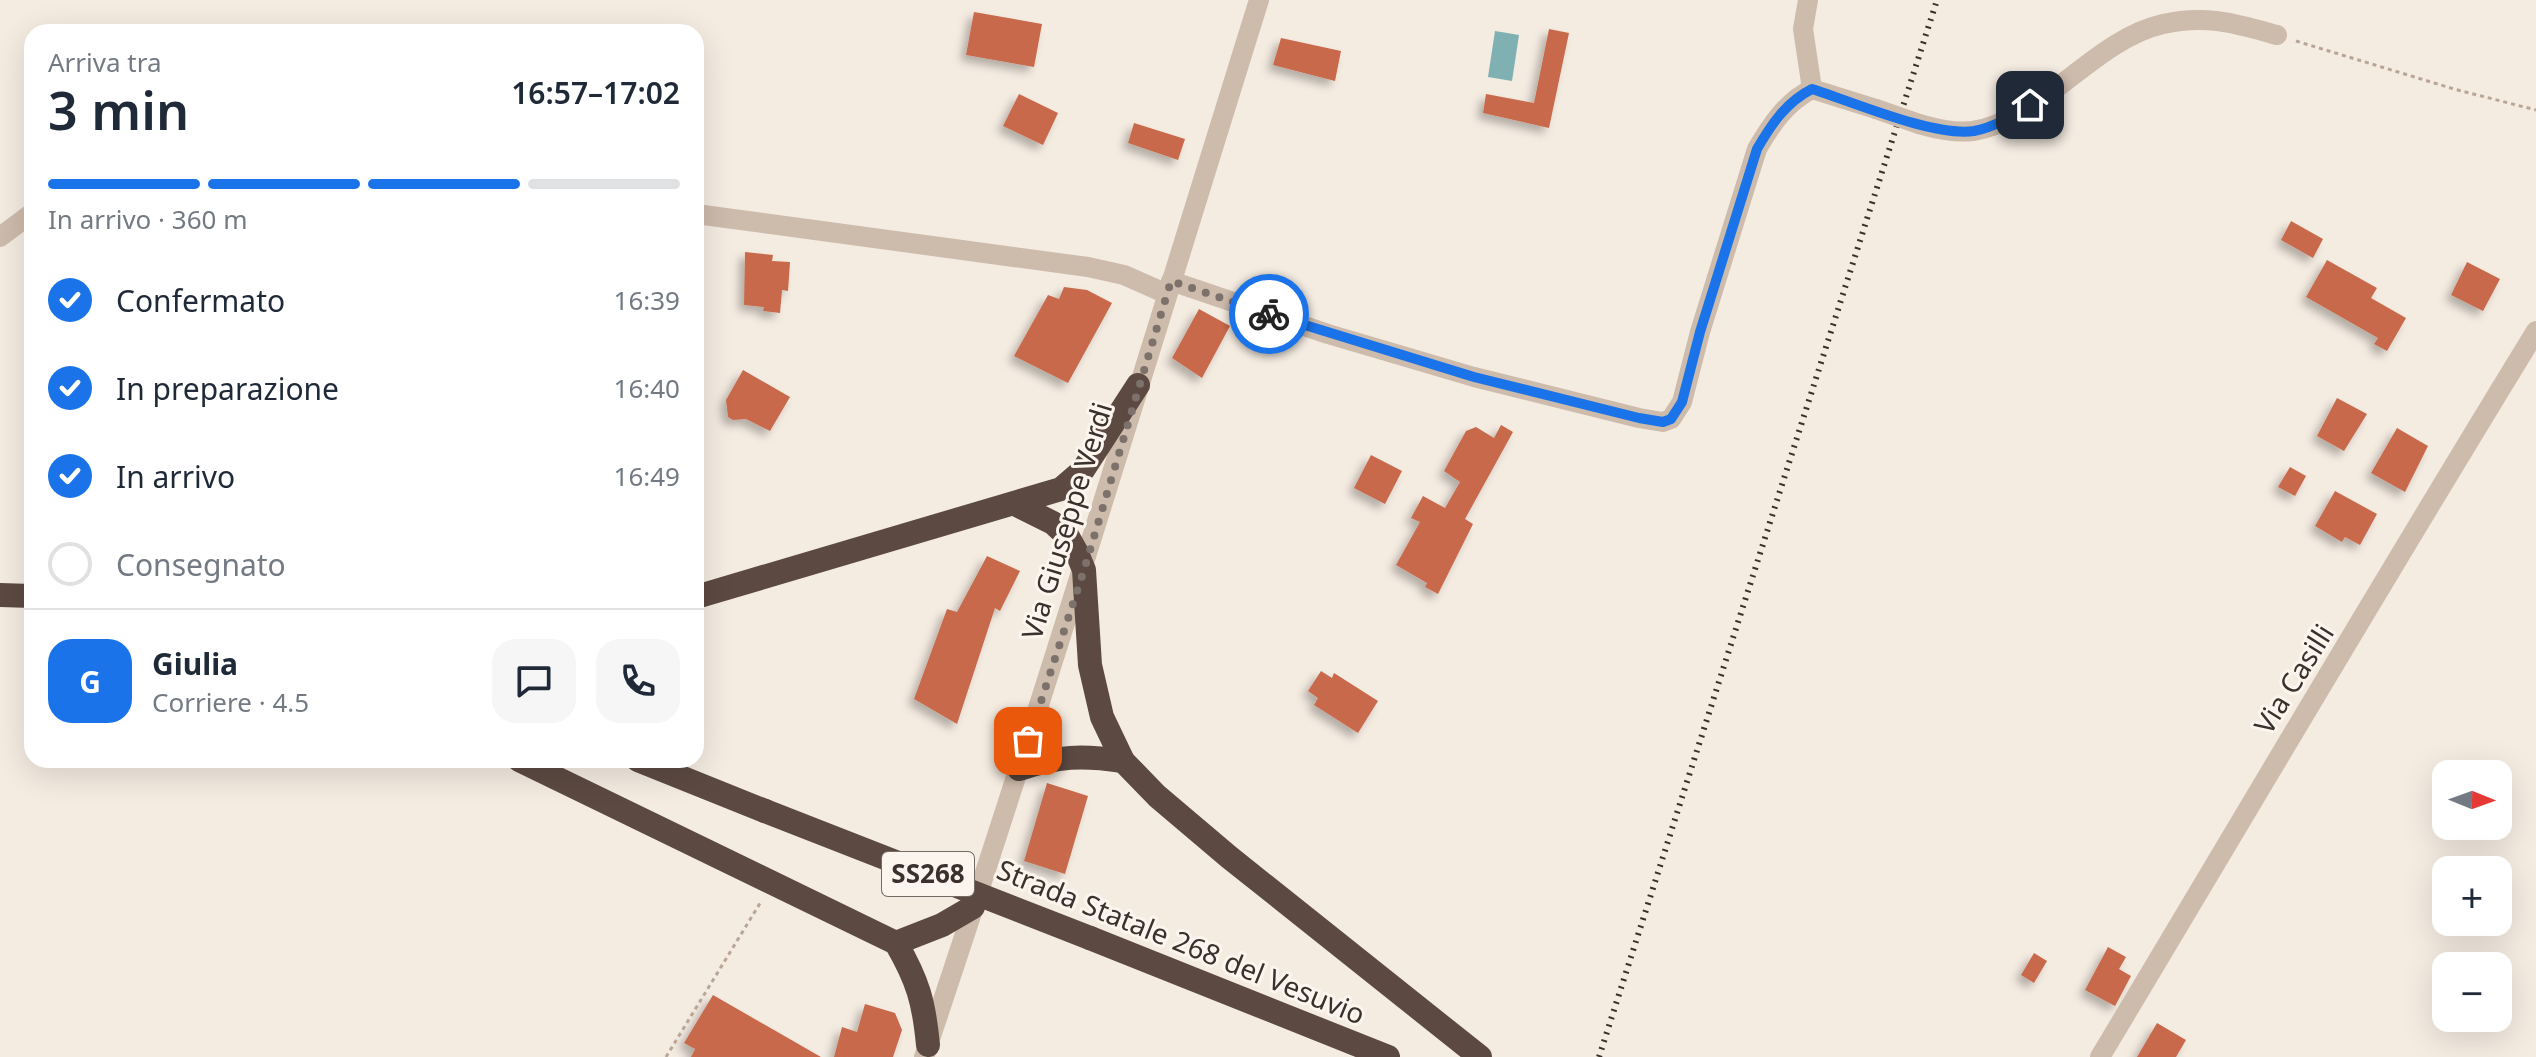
<!DOCTYPE html>
<html lang="it">
<meta charset="utf-8">
<style>
body{margin:0;font-family:"Noto Sans",sans-serif;background:#f6f6f7;color:#1f2937;height:100vh;display:flex;flex-direction:column;font-size:30px;white-space:nowrap}
*{box-sizing:border-box;margin:0}
p{font-size:26px;color:#747a83}
.icon{flex:none;width:44px;height:44px;fill:none;stroke:currentColor;stroke-width:2;stroke-linecap:round;stroke-linejoin:round}
.map{position:relative;flex:1;overflow:hidden}
.sheet{position:absolute;left:24px;top:24px;width:680px;height:744px;display:flex;flex-direction:column;background:#fff;border-radius:24px;box-shadow:0 8px 32px #0002}
.sheet>*{flex:none}
.needle{width:52px;rotate:91deg}
.buttons{position:absolute;left:2432px;top:760px;display:grid;gap:16px}
.buttons a{display:grid;place-items:center;width:80px;height:80px;border-radius:16px;background:#fff;box-shadow:0 8px 32px #0002;font-size:40px}
.pin{position:absolute;display:grid;place-items:center;width:68px;height:68px;color:#fff;margin:-34px;border-radius:16px;box-shadow:0 4px 12px #0006}
.courier{position:absolute;display:grid;place-items:center;width:80px;height:80px;margin:-40px;border:6px solid #1a73e8;border-radius:50%;background:#fff;color:#222;box-shadow:0 2px 10px #0007}
.headline em{font-style:normal;font-weight:600}
.headline div{display:flex;flex-direction:column-reverse}
.headline{display:flex;align-items:center;justify-content:space-between;height:136px;padding:0 24px}
h1{font-size:52px;font-weight:600;line-height:60px}
.bar{display:grid;grid-template-columns:repeat(4,1fr);gap:12px 8px;align-content:center;height:96px;padding:0 24px}
.bar i{height:10px;border-radius:6px;background:#e0e1e3}
.bar .current{background:#1a73e8}
.bar p{grid-column:span 4}
.line{display:flex;align-items:center;gap:20px;padding:0 24px;border-top:2px solid #e0e1e3}
.line div{flex:1}
.round{display:grid;place-items:center;flex:none;width:84px;height:84px;border-radius:24px;background:#f6f6f7}
ol{padding:0 24px;list-style:none}
li{display:flex;align-items:center;gap:24px;height:88px}
li p{margin-inline-start:auto}
li .icon{padding:8px;border-radius:50%;background:#1a73e8;color:#fff;stroke-width:4}
li:last-child{color:#747a83}
li i{width:44px;height:44px;border:4px solid #e0e1e3;border-radius:50%}
.map>svg:first-child{display:block}
.water{fill:#7fb0b2}
.building{fill:#c8694b;filter:url(#shadow)}
.lines{fill:none;stroke-linecap:round;stroke-linejoin:round}
.path{stroke:#b9a596;stroke-width:3;stroke-dasharray:4 4;stroke-linecap:butt}
.minor{stroke:#cdbbac;stroke-width:20}
.highway{stroke:#5c4a42;stroke-width:24}
.rail{stroke:#3b302b;stroke-width:6;stroke-dasharray:2 6;stroke-linecap:butt}
.minor-bridge{stroke:#cdbbac;stroke-width:20}
.highway-bridge{stroke:#5c4a42;stroke-width:24}
.done{stroke:#7c716b;stroke-width:8;stroke-dasharray:0 14.4}
.route{stroke:#1a73e8;stroke-width:10}
.labels{text-anchor:middle;stroke-width:6;stroke-linejoin:round;paint-order:stroke}
.shield{fill:#fbf5ee;stroke:#756b66;stroke-width:2}
.shield-label{font-size:26px;font-weight:bold;fill:#3b302b}
.street-label{font-size:28px;fill:#3b302b;stroke:#fbf5ee}
</style>
<div class="map">
<svg width="2536" height="1057" viewBox="0 0 2536 1057">
<defs>
<filter id="shadow"><feDropShadow dx="-5.5" dy="5.5" stdDeviation="4" flood-color="#0004"/></filter>
</defs>
<rect width="100%" height="100%" fill="#f4ebe1"/>
<path class="water" d="M1495,31l24,4 -7,46 -24,-4z"/>
<g class="building">
<path d="M974,12l68,12 -8,43 -68,-12z"/>
<path d="M1549,29l20,4 -20,95 -66,-15 3,-19 48,9z"/>
<path d="M1281,38l60,13 -6,30 -62,-16z"/>
<path d="M1019,94l39,19 -15,32 -40,-19z"/>
<path d="M1134,123l51,16 -7,21 -50,-17z"/>
<path d="M2291,221l32,18 -10,19 -32,-18z"/>
<path d="M745,252l28,3 -1,6 18,1 -2,29 -6,-1 -2,23 -17,-2 1,-4 -20,-2z"/>
<path d="M2327,260l50,28 -6,10 35,20 -19,33 -13,-7 4,-6 -72,-41z"/>
<path d="M2467,262l33,17 -17,32 -32,-16z"/>
<path d="M1064,287l23,3 25,13 -44,80 -54,-27 34,-61 11,4z"/>
<path d="M1199,309l31,17 -28,52 -30,-20z"/>
<path d="M743,370l47,27 -20,34 -24,-12 -13,1 -5,-3 -2,-17z"/>
<path d="M2337,398l30,16 -23,37 -27,-15z"/>
<path d="M1501,425l12,7 -48,87 8,5 -35,70 -13,-7 2,-4 -31,-18 24,-43 -9,-4 12,-22 22,12 15,-26 -16,-11 22,-40 10,-4 18,11z"/>
<path d="M2397,428l31,18 -23,46 -34,-19z"/>
<path d="M1371,455l31,16 -17,33 -31,-16z"/>
<path d="M2290,467l16,9 -11,20 -17,-9z"/>
<path d="M2335,491l42,23 -17,31 -15,-8 -3,5 -27,-16z"/>
<path d="M987,556l33,15 -20,40 -5,-3 -38,116 -43,-25 33,-90 10,3z"/>
<path d="M1321,671l11,7 2,-5 44,28 -20,32 -44,-28 4,-7 -10,-7z"/>
<path d="M1047,783l41,13 -23,78 -41,-13z"/>
<path d="M2108,947l18,10 -7,12 12,7 -16,30 -30,-16z"/>
<path d="M2034,953l13,8 -13,22 -13,-8z"/>
<path d="M713,995l108,62h-130l4,-8 -11,-6z"/>
<path d="M865,1004l30,9 7,17 -9,27h-59l8,-30 15,5z"/>
<path d="M2157,1023l29,17 -10,17h-39z"/>
</g>
<g class="lines">
<g class="path">
<path d="M2296,41l158,48 82,21"/>
<path d="M666,1057l96,-157"/>
</g>
<g class="minor">
<path d="M1808,0l-5,29 9,60"/>
<path d="M1919,124c18,5 35,9 54,7 69,-11 120,-91 190,-107 43,-10 74,0 114,11"/>
<path d="M696,214l392,53 36,8 43,19"/>
<path d="M0,237l32,-24"/>
<path d="M1171,281l157,53 146,43 165,41 24,4 8,-3 11,-17 18,-70 57,-183c14,-24 29,-47 55,-60l64,20"/>
<path d="M924,1057c118,-351 225,-704 335,-1057"/>
<path d="M2100,1057c145,-242 288,-485 436,-726"/>
</g>
<g class="highway">
<path d="M1015,504l38,19 15,14 9,16 7,17 6,95 12,52 21,44 34,35 72,61 251,200"/>
<path d="M0,595l32,1"/>
<path d="M696,597l365,-108 22,-19 55,-85"/>
<path d="M519,760l377,183c22,38 28,59 32,102"/>
<path d="M638,760l127,51"/>
<path d="M1019,769c40,-13 62,-14 104,-8"/>
<path d="M1090,938l298,119"/>
<path d="M896,943l46,-18 31,-18"/>
</g>
<path class="rail" d="M1599,1057l338,-1057"/>
<path class="minor-bridge" d="M1876,109l43,15"/>
<path class="highway-bridge" d="M765,811l325,127"/>
</g>
<g class="lines">
<path class="done" d="M1028,741l56,-171 87,-289 98,33"/>
<path class="route" d="M1269,314l205,63 165,41 24,4 8,-3 11,-17 18,-70 57,-183c14,-24 29,-47 55,-60 41,13 122,48 162,42 21,-4 38,-15 56,-26"/>
</g>
<g class="labels">
<rect class="shield" x="882" y="852" width="92" height="44" rx="6"/>
<g class="shield-label">
<text x="928" y="883">SS268</text>
</g>
<g class="street-label">
<text transform="translate(1067 521) rotate(-73)" y="10">Via Giuseppe Verdi</text>
<text transform="translate(2294 679) rotate(-58)" y="10">Via Casilli</text>
<text transform="translate(1181 942) rotate(22)" y="10">Strada Statale 268 del Vesuvio</text>
</g>
</g>
</svg>
<div class="buttons">
<a><svg class="needle" viewBox="-14 -14 28 28"><path d="M0-13l5 13h-10z" fill="#e53935"/><path d="M0 13l5-13h-10z" fill="#747a83"/></svg></a>
<a>+</a>
<a>−</a>
</div>
<div class="pin" style="left:1028px;top:741px;background:#ea580c"><svg class="icon" aria-label="bag" viewBox="0 0 24 24"><path d="M5 8h14l-1 12H6zM9 8a3 3 0 0 1 6 0"/></svg></div>
<div class="pin" style="left:2030px;top:105px;background:#1f2937"><svg class="icon" aria-label="home" viewBox="0 0 24 24"><path d="M3 11l9-7 9 7M6 9v11h12V9"/></svg></div>
<div class="courier" style="left:1269px;top:314px"><svg class="icon" aria-label="bike" viewBox="0 0 24 24"><circle cx="6" cy="16" r="4"/><circle cx="18" cy="16" r="4"/><path d="M6 16l4-8h5l3 8M10 8l3 8H6M13 5h3"/></svg></div>
<section class="sheet">
<div class="headline"><div><h1>3 min</h1><p>Arriva tra</p></div><em>16:57–17:02</em></div>
<div class="bar"><i class="current"></i><i class="current"></i><i class="current"></i><i></i><p>In arrivo · 360 m</p></div>
<ol>
<li><svg class="icon" aria-label="check" viewBox="0 0 24 24"><path d="M5 12l5 5 9-10"/></svg>Confermato<p>16:39</p></li>
<li><svg class="icon" aria-label="check" viewBox="0 0 24 24"><path d="M5 12l5 5 9-10"/></svg>In preparazione<p>16:40</p></li>
<li><svg class="icon" aria-label="check" viewBox="0 0 24 24"><path d="M5 12l5 5 9-10"/></svg>In arrivo<p>16:49</p></li>
<li><i></i>Consegnato</li>
</ol>
<div class="line" style="height:144px"><b class="round" style="background:#1a73e8;color:#fff">G</b><div><b>Giulia</b><p>Corriere · 4.5</p></div><a class="round"><svg class="icon" aria-label="chat" viewBox="0 0 24 24"><path d="M4 5h16v11H9l-5 4z"/></svg></a><a class="round"><svg class="icon" aria-label="phone" viewBox="0 0 24 24"><path d="M5 4h4l2 5-3 2q2 4 5 5l2-3 5 2v4C11 20 4 13 5 4z"/></svg></a></div>
</section>
</div>
